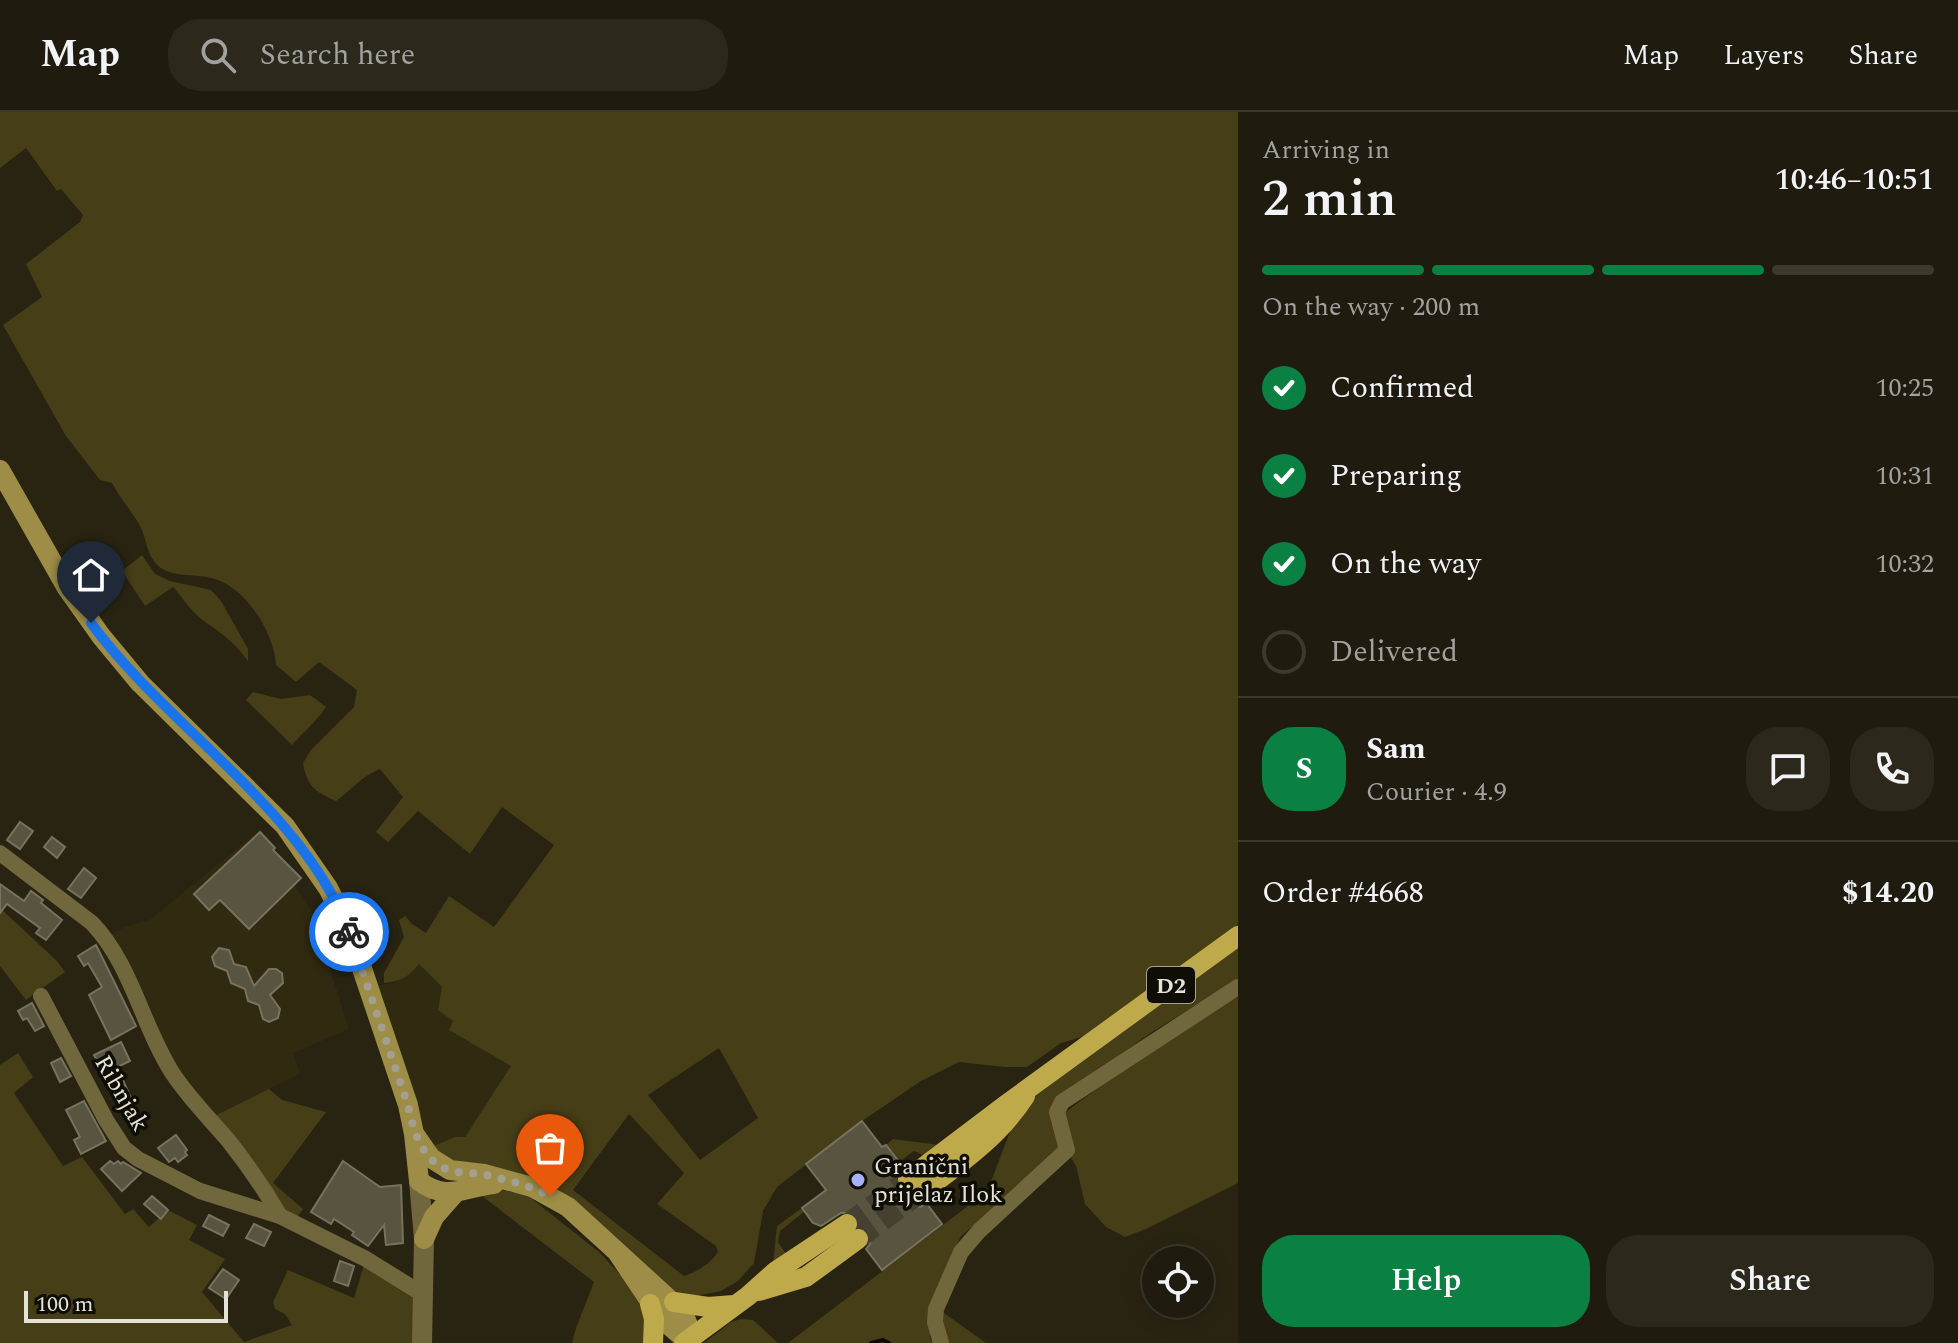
<!DOCTYPE html>
<meta charset="utf-8">
<style>
body{margin:0;font-family:Spectral,serif;background:#2c281c;color:#f1f3f6;height:100vh;display:flex;flex-direction:column;font-size:30px;white-space:nowrap}
*{box-sizing:border-box;margin:0}
p{font-size:26px;color:#a1a19e}
.icon{flex:none;width:44px;height:44px;fill:none;stroke:currentColor;stroke-width:2;stroke-linecap:round;stroke-linejoin:round}
.map{position:relative;flex:1;overflow:hidden}
.sheet{display:flex;flex-direction:column;background:#1f1b0e;width:720px}
.sheet>*{flex:none}
.fabs{position:absolute;left:1142px;top:1134px;display:grid;gap:16px}
.fabs a{display:grid;place-items:center;width:72px;height:72px;border-radius:50%;background:#1f1b0e;box-shadow:0 4px 20px #0003,0 0 0 2px #3c392e;font-size:40px}
.scale{position:absolute;left:24px;bottom:20px;width:204px;box-sizing:border-box;padding-left:8px;border:4px solid #e5e2d6;border-top:0;font-size:22px;line-height:28px;white-space:nowrap;color:#e5e2d6;-webkit-text-stroke:6px #0f0e06;paint-order:stroke}
.pin{position:absolute;display:grid;place-items:center;width:68px;height:68px;color:#fff;margin:-82px -34px;border-radius:50% 50% 50% 0;rotate:-45deg;box-shadow:0 0 8px #0007}
.pin .icon{rotate:45deg}
.courier{position:absolute;display:grid;place-items:center;width:80px;height:80px;margin:-40px;border:6px solid #1a73e8;border-radius:50%;background:#fff;color:#222;box-shadow:0 2px 10px #0007}
.head em{font-style:normal;font-weight:600}
.head div{display:flex;flex-direction:column-reverse}
.head{display:flex;align-items:center;justify-content:space-between;height:136px;padding:0 24px}
h1{font-size:52px;font-weight:600;line-height:60px}
.bar{display:grid;grid-template-columns:repeat(4,1fr);gap:12px 8px;align-content:center;height:96px;padding:0 24px}
.bar i{height:10px;border-radius:6px;background:#3c392e}
.bar .current{background:#0b8043}
.bar p{grid-column:span 4}
.line{display:flex;align-items:center;gap:20px;padding:0 24px;border-top:2px solid #3c392e}
.line div{flex:1}
.round{display:grid;place-items:center;flex:none;width:84px;height:84px;border-radius:32px;background:#2c281c}
ol{padding:0 24px;list-style:none}
li{display:flex;align-items:center;gap:24px;height:88px}
li p{margin-inline-start:auto}
li .icon{padding:8px;border-radius:50%;background:#0b8043;color:#fff;stroke-width:4}
li:last-child{color:#a1a19e}
li i{width:44px;height:44px;border:4px solid #3c392e;border-radius:50%}
.primary-button{display:flex;gap:16px;margin-top:auto;padding:16px 24px}
.primary-button a{flex:1;height:92px;border-radius:32px;background:#0b8043;color:#fff;font-size:32px;font-weight:600;line-height:92px;text-align:center}
.primary-button a+a{background:#2c281c;color:#f1f3f6}
header{display:flex;align-items:center;gap:48px;box-sizing:border-box;height:112px;padding:0 40px;background:#1f1b0e;border-bottom:2px solid #3c392e}
header strong{font-size:38px}
nav{display:flex;gap:44px;margin-inline-start:auto;font-size:28px}
.search{width:560px;height:72px;background:#2c281c;display:flex;align-items:center;gap:20px;box-sizing:border-box;padding:0 28px;border-radius:32px;color:#a1a19e;font-size:30px}
main{display:flex;flex:1;min-height:0}
.map>svg:first-child{display:block}
.built{fill:#302a10}
.green{fill:#463e17;fill-rule:evenodd}
.lines{fill:none;stroke-linecap:round;stroke-linejoin:round}
.stream{stroke:#100900;stroke-width:4}
.building{fill:#58543f;stroke:#77725d;stroke-width:2}
.primary-tunnel{stroke:#45402f;stroke-width:20;stroke-dasharray:20 10;stroke-linecap:butt}
.minor{stroke:#71673d;stroke-width:16}
.tertiary{stroke:#71673d;stroke-width:20}
.secondary{stroke:#9d8d46;stroke-width:20}
.primary{stroke:#bfaa4b;stroke-width:20}
.done{stroke:#a3a091;stroke-width:8;stroke-dasharray:0 14.4}
.route{stroke:#1a73e8;stroke-width:10}
.poi-dot{fill:#a5b1fc;stroke:#0f0e06;stroke-width:3}
.labels{text-anchor:middle;stroke-width:7;stroke-linejoin:round;paint-order:stroke}
.shield{fill:#0f0e06;stroke:#a5a298;stroke-width:2}
.shield-label{font-size:22px;font-weight:bold;fill:#e5e2d6}
.street-label{font-size:24px;fill:#e5e2d6;stroke:#0f0e06}
.poi-label{font-size:24px;fill:#e5e2d6;stroke:#0f0e06;text-anchor:start}
</style>
<header>
<strong>Map</strong>
<div class="search"><svg class="icon" aria-label="search" viewBox="0 0 24 24"><circle cx="10" cy="10" r="6"/><path d="M15 15l6 6"/></svg>Search here</div>
<nav><a>Map</a><a>Layers</a><a>Share</a></nav>
</header>
<main>
<div class="map">
<svg width="1238" height="1231" viewBox="0 0 1238 1231">
<rect width="100%" height="100%" fill="#292412"/>
<g class="built">
<path d="M255,722l22,25 34,50 38,120 -56,24 7,21 -88,43 -45,-62 -58,-120 16,-8 26,-8z"/>
<path d="M418,851l25,24 -5,22 15,12 -4,9 63,36 -47,71h-10l-24,10 -9,-15 -47,-146 22,-4z"/>
</g>
<g class="green">
<path d="M0,0h1238v816l-153,108 -24,7 -34,24h-22l-46,-5 -38,19 -59,40 -85,66 -14,24 -9,52 -16,18 -17,10 -30,6 -11,-2 -100,-82 -127,-49 -22,-17 24,-10h10l46,-71 -62,-36 4,-9 -15,-11 4,-23 -23,-23c-11,13 -17,17 -35,19v-10l20,-36 -5,-17 6,-4 7,8 14,9 23,-37 45,31 60,-82 -52,-38 -32,47 -52,-43 -30,31 -12,-10 27,-35 -23,-28c-19,7 -28,21 -44,32 -22,-10 -29,-15 -33,-38l8,-13 43,-43 3,-17 -38,-28 -23,20 -20,-17c-2,-32 -29,-76 -61,-86 -18,-6 -39,-1 -54,-11 -13,-9 -14,-25 -19,-38 -6,-14 -22,-31 -30,-47l-12,-3 -34,-44 -63,-111 39,-28 -16,-33 54,-42 3,-7 -22,-26 -4,2 -31,-43 -26,20zM719,936l39,70 -58,42 -52,-65zM629,1002l55,59 -27,31 59,42 2,6c-9,13 -20,19 -34,24l-111,-86z"/>
<path d="M142,443l13,19 15,7 41,9 10,11 27,48v12c-14,-19 -24,-26 -44,-40 -12,-8 -21,-23 -31,-34l-28,19 -23,-35z"/>
<path d="M253,580l28,7 29,-4 16,12c-9,14 -23,25 -34,38l-46,-45z"/>
<path d="M0,796l57,53 8,11 -39,28 -26,-34z"/>
<path d="M1238,836v32l-86,52 -93,67 1,52 -99,85 -19,42 -12,60 3,5h-145l176,-134 25,-22 28,-74 18,-19z"/>
<path d="M1238,885v186l-92,46 -21,8 -19,-10 -21,-23 -9,-38 -6,-10 -9,-38 6,-7 55,-41z"/>
<path d="M18,941l15,24 -19,16 49,73 19,-9 43,57 8,-5 16,18 19,-17 29,15 -8,15 36,19 -23,33 42,50 48,-17 -7,-11 -10,-5 -2,-7 15,-32 66,28 10,-33 48,28 3,8v42h-415v-278z"/>
<path d="M269,977l13,11 44,12 -53,71 30,26 -8,11 -13,-12 -70,-91z"/>
<path d="M893,1027l46,6 -14,11 -11,-5 -15,11 -13,-17z"/>
<path d="M497,1077l30,6 72,57 32,34 14,21 2,36h-75l4,-15 18,-46 -116,-89z"/>
<path d="M802,1096l3,3 -25,20 -2,11 10,15 -15,7 4,-38z"/>
<path d="M941,1199l45,32h-39z"/>
<path d="M741,1207l12,1 25,23h-74l27,-21z"/>
</g>
<g class="lines">
<path class="stream" d="M871,1231l12,-3 6,3"/>
</g>
<g class="building">
<path d="M20,710l13,9 -13,18 -13,-9z"/>
<path d="M260,720l15,16 -2,2 28,28 -52,51 -29,-29 -11,10 -15,-16z"/>
<path d="M52,725l13,10 -8,11 -13,-11z"/>
<path d="M84,756l12,10 -15,20 -13,-9z"/>
<path d="M0,772l24,17 7,-10 12,9 -2,3 21,17 -16,20 -10,-7 4,-5 -33,-24 -7,9z"/>
<path d="M96,833l40,81 -25,14 -22,-45 13,-8 -14,-24 -4,3 -6,-10z"/>
<path d="M219,836l10,2 5,14 12,3 8,19 15,-17h7l6,4 1,10 -13,12 10,14 -2,9 -9,4 -6,-3 -4,-14 -11,-4 -3,-12 -14,-6 -4,-12 -12,-5 -3,-9z"/>
<path d="M32,891l12,23 -9,5 -8,-13 -4,2 -5,-9z"/>
<path d="M121,930l9,19 -13,6 14,31 -11,6 -26,-49z"/>
<path d="M61,946l10,18 -11,6 -9,-19z"/>
<path d="M84,989l22,40 -25,13 -7,-14 6,-3 -14,-27z"/>
<path d="M862,1009l20,26 4,-2 17,22 -7,6 -1,8 3,6 9,5 2,10 11,5 7,-3 15,20 -60,46 -16,-21 4,-5 -1,-12 -10,-6 -1,-8 -5,-5h-12l-20,13 -8,-3 -11,-15 24,-18 -20,-26z"/>
<path d="M176,1023l11,15 -2,2 2,3 -9,7 -3,-4 -6,4 -11,-14z"/>
<path d="M110,1049l4,3 4,-3 3,3 2,-2 18,11 -19,18 -21,-22z"/>
<path d="M343,1049l37,26 21,-2 2,58 -17,2 -2,-20 -16,21 -16,-11 2,-3 -20,-13 -3,5 -20,-12z"/>
<path d="M152,1084l16,14 -7,9 -17,-15z"/>
<path d="M209,1103l20,10 -6,11 -20,-10z"/>
<path d="M254,1112l17,8 -7,14 -18,-8z"/>
<path d="M340,1149l14,5 -6,20 -14,-5z"/>
<path d="M223,1157l16,11 -13,19 -17,-11z"/>
</g>
<g class="lines">
<g class="primary-tunnel">
<path d="M847,1112l61,-45"/>
<path d="M858,1127l61,-45"/>
</g>
<g class="minor">
<path d="M0,741l92,70c40,42 50,103 81,151 16,24 36,44 55,66 19,24 37,50 52,76"/>
<path d="M41,884l65,124 18,28 14,11 62,32 80,25 86,43 58,36"/>
<path d="M941,1231l-6,-21 1,-13 25,-57 18,-21 88,-81 -10,-38 5,-10 176,-115"/>
</g>
<path class="tertiary" d="M419,1069l5,58 -2,104"/>
<g class="secondary">
<path d="M0,358l67,118 34,48 39,47 145,143 43,62 20,39 60,178 6,29 5,47"/>
<path d="M415,1023l16,23 19,12 34,4 48,13 36,20 115,105 6,16 -2,13 -25,-22 -45,-67"/>
<path d="M419,1069c28,21 44,6 75,3"/>
<path d="M424,1127l10,-22 22,-25"/>
</g>
<g class="primary">
<path d="M908,1067l99,-75 231,-168"/>
<path d="M919,1082c39,-29 79,-56 106,-98"/>
<path d="M759,1179l47,-14 52,-38"/>
<path d="M674,1190l34,5 26,-2"/>
<path d="M650,1192l4,15 -1,24"/>
<path d="M684,1231l64,-47 28,-25 71,-47"/>
</g>
</g>
<g class="lines">
<path class="done" d="M349,820l59,173c5,24 13,56 41,65 11,4 25,2 37,5 22,5 44,11 64,21"/>
<path class="route" d="M91,511c76,104 214,188 258,309"/>
</g>
<circle class="poi-dot" cx="858" cy="1068" r="8"/>
<g class="labels">
<rect class="shield" x="1147" y="855" width="48" height="36" rx="6"/>
<g class="shield-label">
<text x="1171" y="881">D2</text>
</g>
<g class="street-label">
<text transform="translate(122 981) rotate(60)" y="8">Ribnjak</text>
</g>
<g class="poi-label">
<text x="874" y="1062">Granični<tspan x="874" dy="28">prijelaz Ilok</tspan></text>
</g>
</g>
</svg>
<div class="fabs">
<a><svg class="icon" aria-label="locate" viewBox="0 0 24 24"><circle cx="12" cy="12" r="6"/><path d="M12 2v4M12 18v4M2 12h4M18 12h4"/></svg></a>
</div>
<div class="scale">100 m</div>
<div class="pin" style="left:550px;top:1084px;background:#ea580c"><svg class="icon" aria-label="bag" viewBox="0 0 24 24"><path d="M5 8h14l-1 12H6zM9 8a3 3 0 0 1 6 0"/></svg></div>
<div class="pin" style="left:91px;top:511px;background:#1f2937"><svg class="icon" aria-label="home" viewBox="0 0 24 24"><path d="M3 11l9-7 9 7M6 9v11h12V9"/></svg></div>
<div class="courier" style="left:349px;top:820px"><svg class="icon" aria-label="bike" viewBox="0 0 24 24"><circle cx="6" cy="16" r="4"/><circle cx="18" cy="16" r="4"/><path d="M6 16l4-8h5l3 8M10 8l3 8H6M13 5h3"/></svg></div>
</div>
<section class="sheet">
<div class="head"><div><h1>2 min</h1><p>Arriving in</p></div><em>10:46–10:51</em></div>
<div class="bar"><i class="current"></i><i class="current"></i><i class="current"></i><i></i><p>On the way · 200 m</p></div>
<ol>
<li><svg class="icon" aria-label="check" viewBox="0 0 24 24"><path d="M5 12l5 5 9-10"/></svg>Confirmed<p>10:25</p></li>
<li><svg class="icon" aria-label="check" viewBox="0 0 24 24"><path d="M5 12l5 5 9-10"/></svg>Preparing<p>10:31</p></li>
<li><svg class="icon" aria-label="check" viewBox="0 0 24 24"><path d="M5 12l5 5 9-10"/></svg>On the way<p>10:32</p></li>
<li><i></i>Delivered</li>
</ol>
<div class="line" style="height:144px"><b class="round" style="background:#0b8043;color:#fff">S</b><div><b>Sam</b><p>Courier · 4.9</p></div><a class="round"><svg class="icon" aria-label="chat" viewBox="0 0 24 24"><path d="M4 5h16v11H9l-5 4z"/></svg></a><a class="round"><svg class="icon" aria-label="phone" viewBox="0 0 24 24"><path d="M5 4h4l2 5-3 2q2 4 5 5l2-3 5 2v4C11 20 4 13 5 4z"/></svg></a></div>
<div class="line" style="height:104px"><div>Order #4668</div><b>$14.20</b></div>
<div class="primary-button"><a>Help</a><a>Share</a></div>
</section>
</main>
